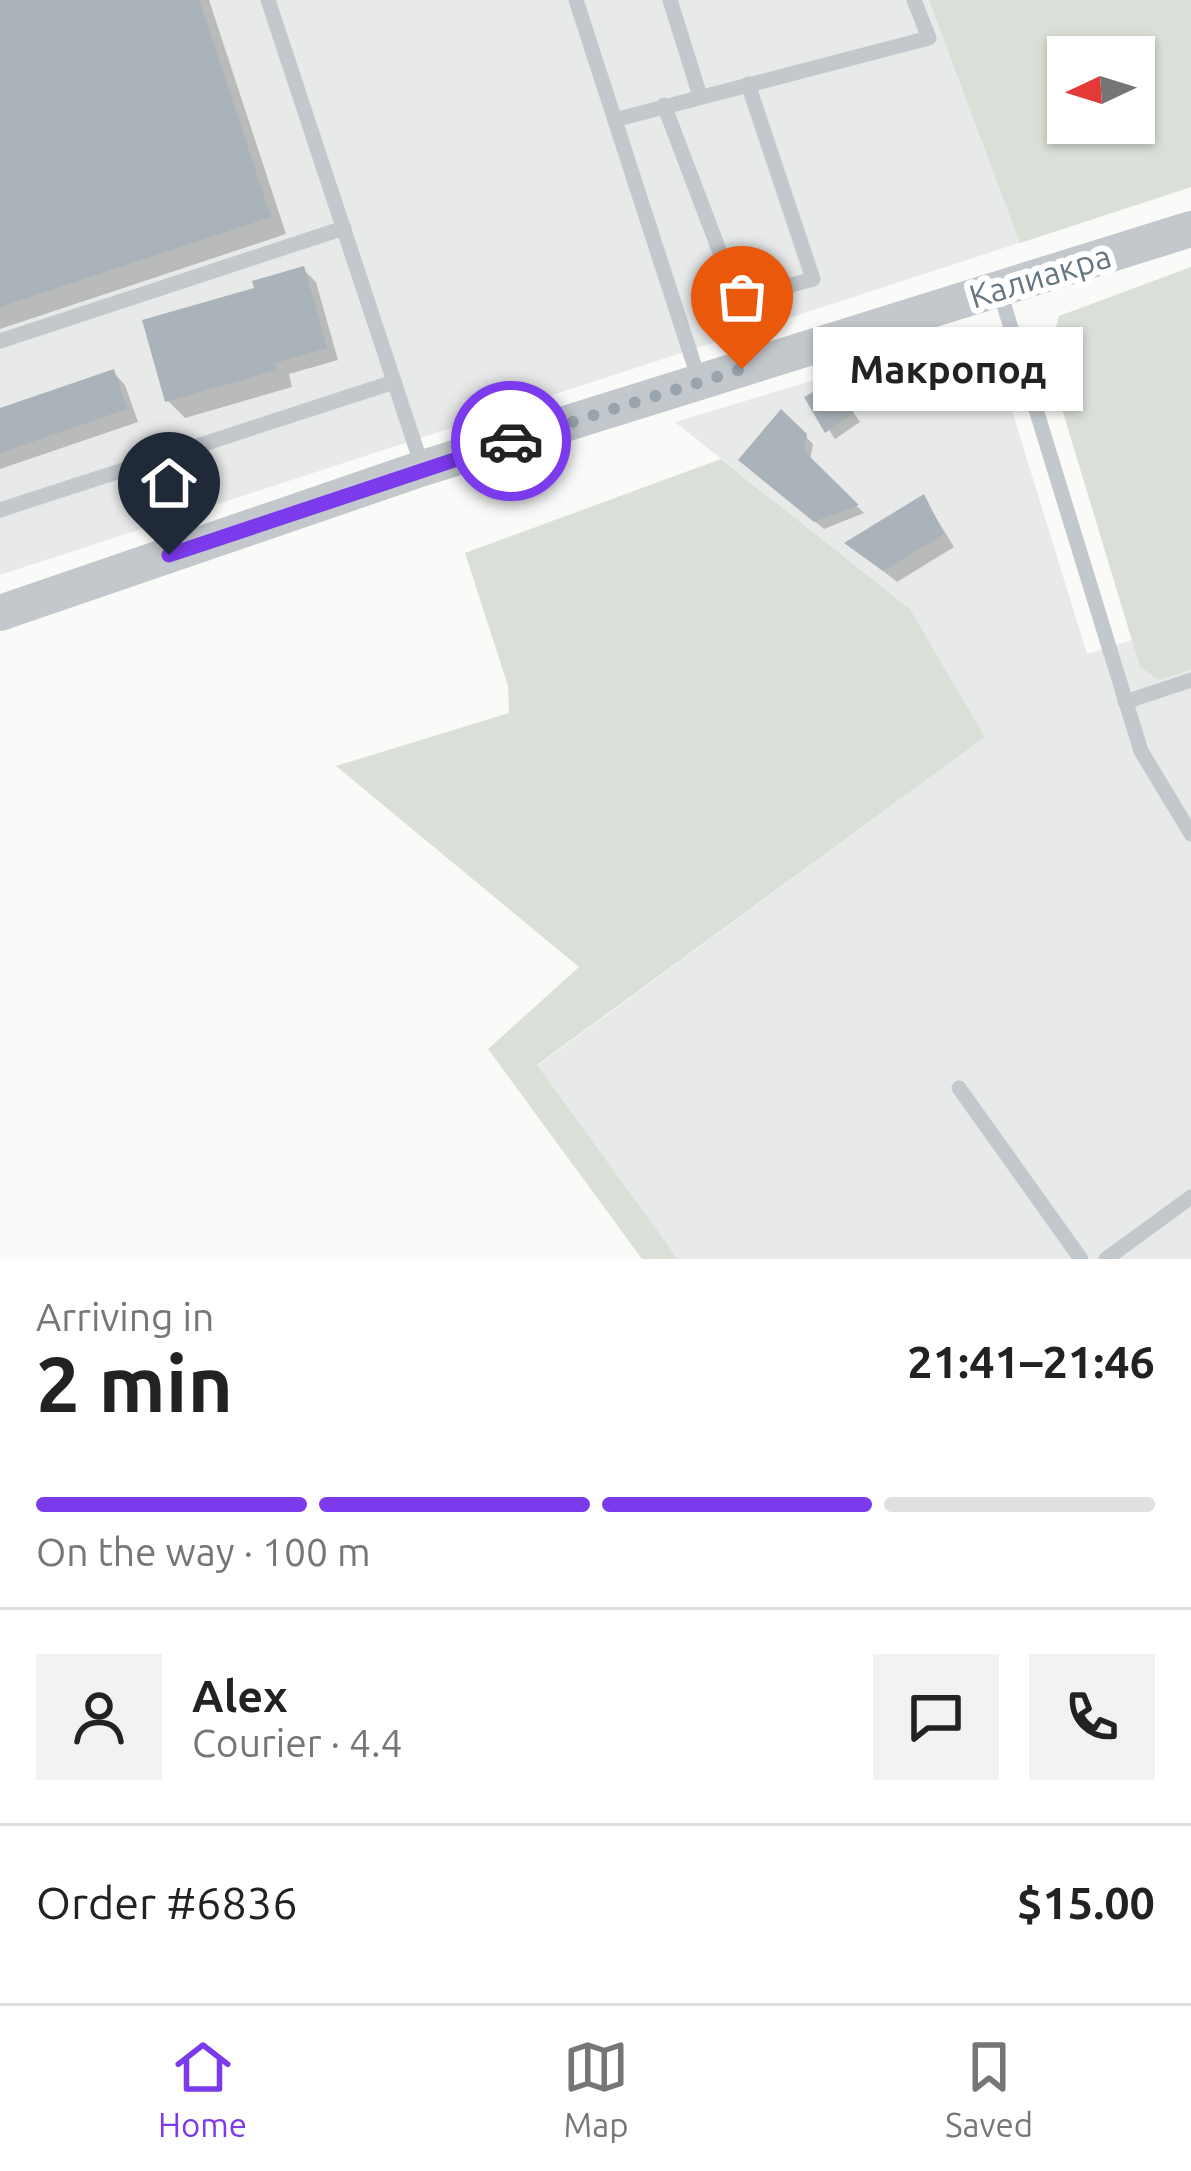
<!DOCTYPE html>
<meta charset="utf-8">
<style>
body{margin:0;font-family:Ubuntu,sans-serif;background:#f2f2f2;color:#222;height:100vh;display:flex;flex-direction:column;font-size:45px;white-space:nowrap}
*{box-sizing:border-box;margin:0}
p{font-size:39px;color:#767676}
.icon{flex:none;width:66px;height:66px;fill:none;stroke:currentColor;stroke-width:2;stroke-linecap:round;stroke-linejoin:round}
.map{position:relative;height:1259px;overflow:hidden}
.panel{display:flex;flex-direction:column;background:#fff;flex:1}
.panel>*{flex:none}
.needle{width:78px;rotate:266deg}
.tools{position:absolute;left:1047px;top:36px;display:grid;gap:24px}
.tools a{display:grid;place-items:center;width:108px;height:108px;border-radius:0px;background:#fff;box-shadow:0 3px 9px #0004;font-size:60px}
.pin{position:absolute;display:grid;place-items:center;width:102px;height:102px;color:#fff;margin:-123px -51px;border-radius:50% 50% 50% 0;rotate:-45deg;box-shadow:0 0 12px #0007}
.pin .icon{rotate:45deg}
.courier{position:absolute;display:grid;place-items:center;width:120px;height:120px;margin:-60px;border:9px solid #7c3aed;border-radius:50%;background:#fff;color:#222;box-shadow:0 3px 15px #0007}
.bubble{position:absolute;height:84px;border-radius:0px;background:#fff;box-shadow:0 3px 9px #0004;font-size:39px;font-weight:600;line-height:84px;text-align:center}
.head em{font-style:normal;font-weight:600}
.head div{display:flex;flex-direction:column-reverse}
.head{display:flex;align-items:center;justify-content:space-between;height:204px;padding:0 36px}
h1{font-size:78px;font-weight:600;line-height:90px}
.bar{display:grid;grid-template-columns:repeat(4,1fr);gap:18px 12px;align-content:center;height:144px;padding:0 36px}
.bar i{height:15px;border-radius:9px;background:#e0e0e0}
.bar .active{background:#7c3aed}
.bar p{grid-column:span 4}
.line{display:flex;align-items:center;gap:30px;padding:0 36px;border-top:3px solid #e0e0e0}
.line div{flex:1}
.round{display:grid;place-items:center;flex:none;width:126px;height:126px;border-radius:0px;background:#f2f2f2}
.menu{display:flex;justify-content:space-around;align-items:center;height:168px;border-top:3px solid #e0e0e0;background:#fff;font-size:33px;color:#767676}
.menu a{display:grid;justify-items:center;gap:6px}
.menu .active{color:#7c3aed}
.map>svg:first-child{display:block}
.built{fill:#e8e9e9;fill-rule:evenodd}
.green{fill:#dadfd7;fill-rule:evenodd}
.shadow{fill:#0003}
.building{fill:#aab3b9}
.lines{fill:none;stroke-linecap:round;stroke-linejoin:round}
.service{stroke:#c3c8cc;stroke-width:15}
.tertiary{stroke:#c3c8cc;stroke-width:36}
.done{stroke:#99a4ac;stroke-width:12;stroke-dasharray:0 21.6}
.route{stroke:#7c3aed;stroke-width:15}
.labels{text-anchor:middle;stroke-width:12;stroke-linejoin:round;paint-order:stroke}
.street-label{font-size:33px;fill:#657683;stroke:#fff}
</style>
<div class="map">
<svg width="1191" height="1259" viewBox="0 0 1191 1259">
<rect width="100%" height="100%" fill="#fafaf8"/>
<g class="built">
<path d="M0,0h1191v187l-1191,388zM1068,57h66v66h-66z"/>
<path d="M948,340l48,19 91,295 45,-14 8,27 18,13 33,-10v589h-513l-141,-193 448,-329 -75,-128 -235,-187z"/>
</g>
<g class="green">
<path d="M929,0h262v187l-171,56zM1134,57v66h-66v-66z"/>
<path d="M1191,267v403l-33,10 -18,-13 -93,-308 12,-43z"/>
<path d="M721,459l189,150 75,128 -448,328 141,194h-36l-154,-210 91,-82 -243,-201 173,-53 -1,-27 -43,-133z"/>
</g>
<g class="shadow">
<path d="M0,0h209l77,234 -286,95z"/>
<path d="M303,269l13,13 22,78 -49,14 3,13 -107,31 -17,-17 89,-111z"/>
<path d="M113,372l12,13 13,37 -138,47v-58z"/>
<path d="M834,384l26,38 -25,17 -27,-41z"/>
<path d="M782,413l31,31 -3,17 54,52 -40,16 -74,-61z"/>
<path d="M924,498l30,49 -57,35 -48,-38z"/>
</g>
<g class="building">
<path d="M0,0h199l72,217 -271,90z"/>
<path d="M304,266l23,82 -52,15 2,7 -112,32 -23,-82 112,-32 -2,-7z"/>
<path d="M114,369l13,40 -127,44v-45z"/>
<path d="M834,380l20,33 -29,20 -21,-36z"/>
<path d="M781,409l26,25 -3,17 55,54 -45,17 -76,-62z"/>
<path d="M924,494l20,40 -61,37 -39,-28z"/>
</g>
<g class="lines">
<g class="service">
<path d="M268,0l154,466"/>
<path d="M576,0l123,380"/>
<path d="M670,0l30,96"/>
<path d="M664,105l74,195 75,-21 -65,-195"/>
<path d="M618,119l311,-81 -15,-38"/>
<path d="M999,289l142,462 50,83"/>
<path d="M0,341l344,-113"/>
<path d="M0,510l394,-128"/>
<path d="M1125,702l66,-22"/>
<path d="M959,1088l122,171"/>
<path d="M1106,1259l85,-62"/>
</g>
<path class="tertiary" d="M0,613l423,-145 768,-239"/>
</g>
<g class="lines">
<path class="done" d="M511,441l231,-72"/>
<path class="route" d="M169,555l342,-114"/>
</g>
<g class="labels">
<g class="street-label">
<text transform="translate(1040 276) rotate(-17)" y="12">Калиакра</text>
</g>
</g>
</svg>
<div class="tools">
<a><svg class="needle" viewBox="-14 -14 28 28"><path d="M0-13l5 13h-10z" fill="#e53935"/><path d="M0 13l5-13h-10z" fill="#767676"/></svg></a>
</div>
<div class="pin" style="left:742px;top:369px;background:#ea580c"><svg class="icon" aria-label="bag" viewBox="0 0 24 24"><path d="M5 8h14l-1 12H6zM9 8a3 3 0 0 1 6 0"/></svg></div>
<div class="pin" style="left:169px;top:555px;background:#1f2937"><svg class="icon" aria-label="home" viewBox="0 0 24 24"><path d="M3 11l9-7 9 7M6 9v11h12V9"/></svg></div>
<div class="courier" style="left:511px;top:441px"><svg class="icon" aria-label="car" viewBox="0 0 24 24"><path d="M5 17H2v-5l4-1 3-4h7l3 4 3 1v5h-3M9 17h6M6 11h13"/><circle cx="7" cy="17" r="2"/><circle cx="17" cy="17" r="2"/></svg></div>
<div class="bubble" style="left:813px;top:327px;width:270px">Макропод</div>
</div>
<section class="panel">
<div class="head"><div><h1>2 min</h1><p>Arriving in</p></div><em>21:41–21:46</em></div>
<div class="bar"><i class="active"></i><i class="active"></i><i class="active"></i><i></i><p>On the way · 100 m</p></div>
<div class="line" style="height:216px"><a class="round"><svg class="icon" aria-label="person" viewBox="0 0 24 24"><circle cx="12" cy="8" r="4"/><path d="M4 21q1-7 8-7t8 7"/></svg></a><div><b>Alex</b><p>Courier · 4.4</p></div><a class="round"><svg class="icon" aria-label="chat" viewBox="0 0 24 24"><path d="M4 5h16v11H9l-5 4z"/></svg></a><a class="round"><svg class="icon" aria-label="phone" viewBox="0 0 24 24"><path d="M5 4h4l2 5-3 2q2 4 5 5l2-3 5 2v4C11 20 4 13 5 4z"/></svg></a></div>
<div class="line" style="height:156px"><div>Order #6836</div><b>$15.00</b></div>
</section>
<nav class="menu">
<a class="active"><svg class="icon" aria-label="home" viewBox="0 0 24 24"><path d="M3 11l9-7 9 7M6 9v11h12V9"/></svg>Home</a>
<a><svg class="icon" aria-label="map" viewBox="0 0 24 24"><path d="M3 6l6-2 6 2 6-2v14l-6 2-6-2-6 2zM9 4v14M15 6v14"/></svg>Map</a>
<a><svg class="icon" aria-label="saved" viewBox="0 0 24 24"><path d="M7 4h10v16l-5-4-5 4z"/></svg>Saved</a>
</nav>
